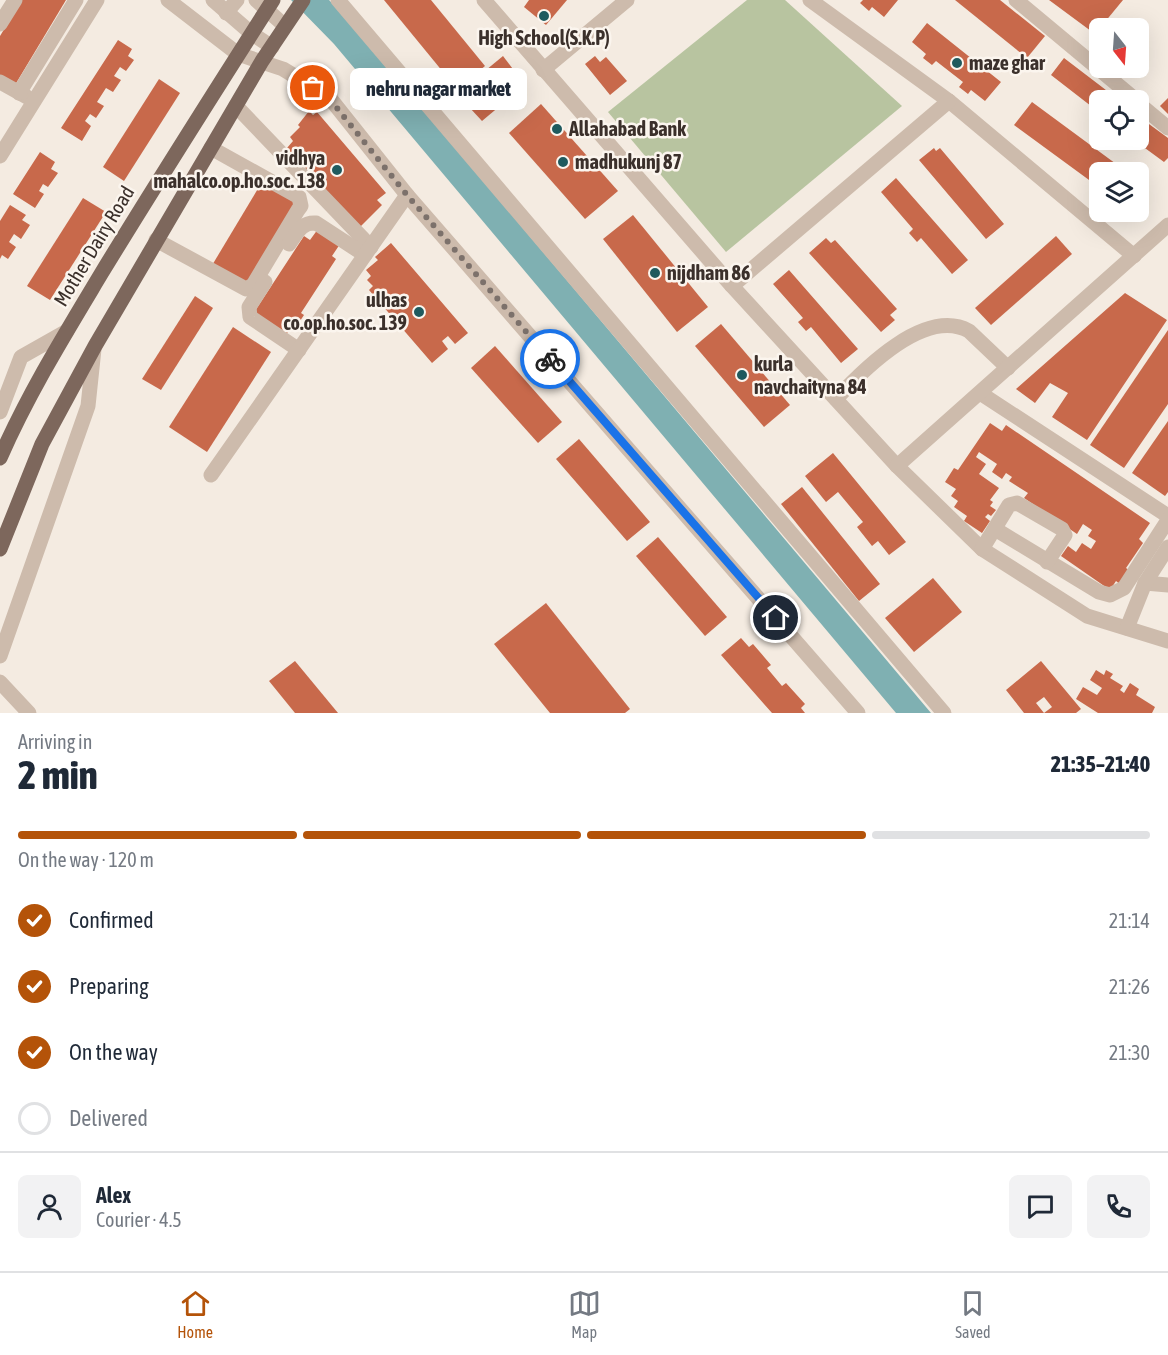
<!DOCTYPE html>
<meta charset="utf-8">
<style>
body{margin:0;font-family:"Asap Condensed",sans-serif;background:#f2f2f3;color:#1f2937;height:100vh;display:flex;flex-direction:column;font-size:22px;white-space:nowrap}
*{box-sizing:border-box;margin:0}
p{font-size:20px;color:#747a83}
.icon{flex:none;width:33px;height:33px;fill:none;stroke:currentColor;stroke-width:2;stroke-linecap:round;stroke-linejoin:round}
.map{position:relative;height:713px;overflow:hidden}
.drawer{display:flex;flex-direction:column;background:#fff;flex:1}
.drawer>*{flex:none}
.needle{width:39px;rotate:163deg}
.tools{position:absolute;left:1089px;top:18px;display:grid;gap:12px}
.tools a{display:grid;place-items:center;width:60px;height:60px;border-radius:9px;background:#fff;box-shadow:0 6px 24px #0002;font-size:30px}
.pin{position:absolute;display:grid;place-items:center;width:51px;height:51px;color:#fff;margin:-26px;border:3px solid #fff;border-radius:50%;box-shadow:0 2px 6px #0007}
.courier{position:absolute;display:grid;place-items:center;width:60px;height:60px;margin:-30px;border:4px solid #1a73e8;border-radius:50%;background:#fff;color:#222;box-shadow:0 2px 8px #0007}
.bubble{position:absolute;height:42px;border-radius:9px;background:#fff;box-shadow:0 6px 24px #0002;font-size:20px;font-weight:800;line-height:42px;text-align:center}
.headline em{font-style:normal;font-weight:800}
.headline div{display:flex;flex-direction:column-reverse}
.headline{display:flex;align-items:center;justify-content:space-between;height:102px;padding:0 18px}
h1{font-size:39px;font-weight:800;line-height:45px}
.bar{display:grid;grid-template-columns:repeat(4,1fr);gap:9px 6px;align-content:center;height:72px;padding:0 18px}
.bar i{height:8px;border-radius:4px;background:#e0e1e3}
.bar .current{background:#b45309}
.bar p{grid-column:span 4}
.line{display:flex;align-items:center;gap:15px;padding:0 18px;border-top:2px solid #e0e1e3}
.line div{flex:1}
.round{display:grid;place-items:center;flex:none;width:63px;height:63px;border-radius:9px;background:#f2f2f3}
ol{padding:0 18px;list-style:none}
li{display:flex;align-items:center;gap:18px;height:66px}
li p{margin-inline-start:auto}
li .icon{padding:6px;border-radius:50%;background:#b45309;color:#fff;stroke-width:4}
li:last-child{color:#747a83}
li i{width:33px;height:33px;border:3px solid #e0e1e3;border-radius:50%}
.tabs{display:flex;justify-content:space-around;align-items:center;height:84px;border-top:2px solid #e0e1e3;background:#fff;font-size:16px;color:#747a83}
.tabs a{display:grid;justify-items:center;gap:3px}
.tabs .current{color:#b45309}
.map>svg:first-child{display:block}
.green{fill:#b8c4a0}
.water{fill:#7fb0b2}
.building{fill:#c8694b}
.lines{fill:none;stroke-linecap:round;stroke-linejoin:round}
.minor{stroke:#cdbbac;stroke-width:15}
.major{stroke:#7d675c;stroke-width:15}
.done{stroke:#7c716b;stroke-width:6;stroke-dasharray:0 10.8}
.route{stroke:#1a73e8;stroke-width:8}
.poi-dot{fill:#1f5a5e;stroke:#fbf5ee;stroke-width:2}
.labels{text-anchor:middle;stroke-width:5;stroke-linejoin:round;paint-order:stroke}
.poi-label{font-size:20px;font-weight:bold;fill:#3b302b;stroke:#fbf5ee;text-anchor:start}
.street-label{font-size:20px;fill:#3b302b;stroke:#fbf5ee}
</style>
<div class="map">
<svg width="1168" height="713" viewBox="0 0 1168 713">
<rect width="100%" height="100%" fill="#f4ebe1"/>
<path class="green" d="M747,0h38l117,106 -176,146 -118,-140z"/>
<path class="water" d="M291,0h38l13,13 589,700h-35l-562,-669z"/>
<g class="building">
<path d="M22,0h44l-51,85 -15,-9v-40z"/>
<path d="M384,0h47l54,66 -28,23z"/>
<path d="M529,0h38l-21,25 -22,-18z"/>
<path d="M863,0h35l-14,17 -12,-10 -3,4 -9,-8z"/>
<path d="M955,0h45l45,36 -18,22z"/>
<path d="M1049,0h74l-28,34z"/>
<path d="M927,23l74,59 -16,19 -14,-11 -3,4 -9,-7 4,-5 -27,-21 -4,4 -9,-7 3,-4 -14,-12z"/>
<path d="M118,40l14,9 -4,7 6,4 -8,11 -6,-4 -6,9 7,4 -8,12 -7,-4 -9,14 7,4 -8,12 -6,-4 -5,7 6,5 -9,15 -21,-13z"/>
<path d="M503,56l22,29 -43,36 -25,-27z"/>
<path d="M595,56l5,6 6,-5 21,24 -17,14 -25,-31z"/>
<path d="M1064,58l55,42h-19v13l-49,-38z"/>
<path d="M159,79l21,14 -56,88 -21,-14z"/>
<path d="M1168,98v16l-8,-8z"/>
<path d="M1032,102l95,70h-27v16l-86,-63z"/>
<path d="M541,104l77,87 -33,28 -76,-86z"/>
<path d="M309,111l4,4 4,-3 69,81 -9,7 5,5 -24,24 -71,-81 6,-7 -3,-4 10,-10 -2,-2z"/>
<path d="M1138,116l30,22v20l-4,4 -30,-22h4z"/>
<path d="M934,148l2,3 4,-3 64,76 -18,15 -67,-79z"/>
<path d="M40,152l15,10 -4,7 7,4 -10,14 -5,-3 -4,7 5,3 -9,14 -22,-14z"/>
<path d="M896,178l72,82 -16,14 -31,-36 -4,4 -8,-9 4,-4 -32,-37z"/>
<path d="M1138,181l7,4 -7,9z"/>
<path d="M262,182l35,22 -51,83 -35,-20z"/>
<path d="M83,198l23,14 -56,88 -23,-14z"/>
<path d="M10,205l16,10 -4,5 8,5 -9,14 -7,-5 -5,8 7,5 -8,12 -6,-4 -2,4v-38z"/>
<path d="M633,215l75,92 -31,25 -74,-93z"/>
<path d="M318,229l22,15 -8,12 4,3 -35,54 3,2 -10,15 -3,-2 -5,7 -33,-21 51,-78 6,4z"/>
<path d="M1056,236l16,18 -81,71 -16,-17z"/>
<path d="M826,238l5,5 4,-3 62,69 -7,6 5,5 -14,12 -72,-79z"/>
<path d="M391,243l77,90 -13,11 -7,-8 -6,5 6,8 -16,14 -63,-73 4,-4 -6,-6 4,-4 -5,-6 12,-10 -3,-3z"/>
<path d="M789,270l69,79 -17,14 -30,-36 -5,4 -8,-9 5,-4 -30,-34z"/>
<path d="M1125,293l42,27 -80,120 -35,-23 16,-24 -18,-10 -15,20 -19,-14z"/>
<path d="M195,296l18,12 -52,82 -19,-11z"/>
<path d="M721,324l69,81 -26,22 -69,-81z"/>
<path d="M233,327l38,25 -64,100 -38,-25z"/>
<path d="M1168,330v74l-44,64 -34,-23z"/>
<path d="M495,346l67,76 -24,21 -67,-75z"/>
<path d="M1168,421v71l-3,4 -33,-23z"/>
<path d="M990,423l12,8 4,-6 144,98 -11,16 4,4 -17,25 4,3 -9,14 -5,-4 -6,9 -49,-34 7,-10 8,6 6,-9 9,6 5,-8 -8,-5 4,-6 -9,-6 -6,10 -53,-36 4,-5 -19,-12 3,-4 -6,-4 -4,6 -10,-7 5,-8 -18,-12 -3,5 10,7 -7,10 20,14 -9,12 3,2 -3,4 6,4 -5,6 -3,-2 -3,3 5,4 -8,12 -18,-12 3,-5 -13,-9 4,-6 -7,-5 5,-7 -11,-7 9,-14 4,2z"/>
<path d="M579,439l71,83 -23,19 -71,-82z"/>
<path d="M833,453l73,89 -17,13 -11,-14 -6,5 -15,-19 6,-5 -25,-30 -12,10 -21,-26z"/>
<path d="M802,487l78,97 -21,17 -78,-97z"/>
<path d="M658,537l69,80 -22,19 -69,-80z"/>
<path d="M933,578l29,34 -48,40 -29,-34z"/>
<path d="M546,603l84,106 -5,4h-75l-56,-69z"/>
<path d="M741,638l8,9 4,-3 18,21 -4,3 15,18 4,-3 19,21 -4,4 4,5h-33l-51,-58z"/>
<path d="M295,661l43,52h-43l-26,-32z"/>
<path d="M1041,661l40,48 -5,4h-32l8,-6 -8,-10 -8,6 8,10h-20l-18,-23z"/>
<path d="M1096,670l8,5 2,-5 7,4 -3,4 13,8 -3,4 4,3 6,-10 9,6 -3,6 19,12 -3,6h-54l-22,-14 7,-12 14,8 5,-7 -12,-8z"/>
</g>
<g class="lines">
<g class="minor">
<path d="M168,0l70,54 45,15 46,28 78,98 451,518"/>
<path d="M213,0l38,33 21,14"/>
<path d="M256,0l29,26"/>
<path d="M338,0l606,713"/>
<path d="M484,0l248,286 165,180 85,83 105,67 81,25"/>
<path d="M810,0l139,101 185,155"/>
<path d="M1016,0l120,100"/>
<path d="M226,13l11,-13"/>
<path d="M0,24l15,-24"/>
<path d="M543,70l84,-70"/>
<path d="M0,82l27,15"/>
<path d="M19,93l57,-93"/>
<path d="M1138,103l30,25"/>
<path d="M236,106l135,141"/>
<path d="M0,156l97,-156"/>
<path d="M156,240l90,49 7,-4 45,-75 3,-4 -2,-9 -88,-49"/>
<path d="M289,244c8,-11 12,-22 27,-21l49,32"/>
<path d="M265,282l-16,25 1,10 49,33"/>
<path d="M732,286l217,-185"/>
<path d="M980,393l188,123"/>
<path d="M836,399c27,-29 89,-92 133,-68l39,37"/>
<path d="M0,412l21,-55 46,-26"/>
<path d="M897,466l271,-241"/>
<path d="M211,475l196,-280"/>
<path d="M995,529l104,63 11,3 14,-7 44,-68"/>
<path d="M982,549l27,-44 8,-2 45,26 3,6 -18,27"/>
<path d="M1145,583l23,2"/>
<path d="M1127,628l18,-45 23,-36"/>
<path d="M0,656l88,-250 6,-57"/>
<path d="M0,682l29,31"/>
</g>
<g class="major">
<path d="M0,458c28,-64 65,-124 101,-184 56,-92 114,-183 172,-274"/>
<path d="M0,549l42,-105 53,-98 167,-285 41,-61"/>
</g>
</g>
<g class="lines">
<path class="done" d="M313,88l15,9 79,98 143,164"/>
<path class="route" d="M550,359l226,259"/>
</g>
<g class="poi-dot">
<circle cx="544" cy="16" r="6"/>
<circle cx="957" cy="63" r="6"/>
<circle cx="557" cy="129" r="6"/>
<circle cx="563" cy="162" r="6"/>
<circle cx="337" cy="170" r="6"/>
<circle cx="655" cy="273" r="6"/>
<circle cx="419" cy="312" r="6"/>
<circle cx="742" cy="375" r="6"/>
</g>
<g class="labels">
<g class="poi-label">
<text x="544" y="45" text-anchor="middle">High School(S.K.P)</text>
<text x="969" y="70">maze ghar</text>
<text x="569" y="136">Allahabad Bank</text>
<text x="325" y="165" text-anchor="end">vidhya<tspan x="325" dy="23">mahalco.op.ho.soc. 138</tspan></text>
<text x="575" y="169">madhukunj 87</text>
<text x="667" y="280">nijdham 86</text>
<text x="407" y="307" text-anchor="end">ulhas<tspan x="407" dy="23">co.op.ho.soc. 139</tspan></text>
<text x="754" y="371">kurla<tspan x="754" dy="23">navchaityna 84</tspan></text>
</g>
<g class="street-label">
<text transform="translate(94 246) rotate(-59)" y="7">Mother Dairy Road</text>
</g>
</g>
</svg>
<div class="tools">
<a><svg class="needle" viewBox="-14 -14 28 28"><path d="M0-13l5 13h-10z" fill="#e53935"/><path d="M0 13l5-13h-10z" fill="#747a83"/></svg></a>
<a><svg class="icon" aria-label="locate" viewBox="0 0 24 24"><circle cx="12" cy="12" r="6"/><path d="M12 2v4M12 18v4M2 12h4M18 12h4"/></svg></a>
<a><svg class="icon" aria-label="layers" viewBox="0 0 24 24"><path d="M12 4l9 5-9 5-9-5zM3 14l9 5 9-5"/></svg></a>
</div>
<div class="pin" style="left:313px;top:88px;background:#ea580c"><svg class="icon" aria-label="bag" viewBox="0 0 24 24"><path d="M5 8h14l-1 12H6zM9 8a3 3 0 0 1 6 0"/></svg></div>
<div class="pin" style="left:776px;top:618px;background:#1f2937"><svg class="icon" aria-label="home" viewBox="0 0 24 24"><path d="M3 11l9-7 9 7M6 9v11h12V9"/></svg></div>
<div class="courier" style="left:550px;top:359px"><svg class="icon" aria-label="bike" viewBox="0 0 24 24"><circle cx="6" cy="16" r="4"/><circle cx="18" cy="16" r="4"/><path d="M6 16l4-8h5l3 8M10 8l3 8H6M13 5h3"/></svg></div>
<div class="bubble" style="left:350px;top:68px;width:177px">nehru nagar market</div>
</div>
<section class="drawer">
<div class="headline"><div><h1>2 min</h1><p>Arriving in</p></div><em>21:35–21:40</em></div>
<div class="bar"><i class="current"></i><i class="current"></i><i class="current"></i><i></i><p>On the way · 120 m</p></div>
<ol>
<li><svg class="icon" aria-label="check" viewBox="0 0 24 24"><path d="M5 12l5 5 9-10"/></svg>Confirmed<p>21:14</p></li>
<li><svg class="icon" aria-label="check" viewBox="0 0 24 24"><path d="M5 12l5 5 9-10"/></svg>Preparing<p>21:26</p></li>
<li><svg class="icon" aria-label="check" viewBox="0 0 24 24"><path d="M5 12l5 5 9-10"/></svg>On the way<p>21:30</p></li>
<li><i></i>Delivered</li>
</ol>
<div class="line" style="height:108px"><a class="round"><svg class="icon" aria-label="person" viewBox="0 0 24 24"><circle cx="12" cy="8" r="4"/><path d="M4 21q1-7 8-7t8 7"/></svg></a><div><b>Alex</b><p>Courier · 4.5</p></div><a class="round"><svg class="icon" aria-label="chat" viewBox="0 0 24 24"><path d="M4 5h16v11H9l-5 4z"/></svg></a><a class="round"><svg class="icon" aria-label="phone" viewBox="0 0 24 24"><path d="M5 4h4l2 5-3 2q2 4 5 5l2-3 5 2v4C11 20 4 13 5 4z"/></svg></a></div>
</section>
<nav class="tabs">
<a class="current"><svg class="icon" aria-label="home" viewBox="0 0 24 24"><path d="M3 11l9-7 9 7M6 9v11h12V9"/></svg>Home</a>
<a><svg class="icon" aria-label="map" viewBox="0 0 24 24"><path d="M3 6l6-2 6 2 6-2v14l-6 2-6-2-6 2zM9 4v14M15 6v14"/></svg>Map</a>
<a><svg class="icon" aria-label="saved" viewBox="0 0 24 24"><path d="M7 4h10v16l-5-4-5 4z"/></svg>Saved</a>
</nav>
